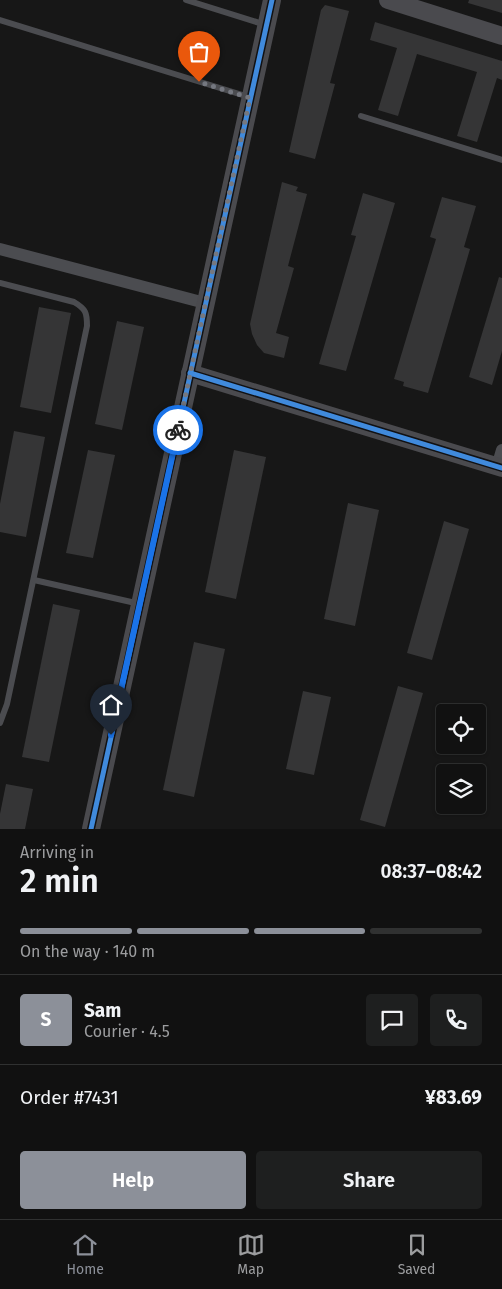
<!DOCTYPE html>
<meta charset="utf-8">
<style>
body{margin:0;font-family:"Fira Sans",sans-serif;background:#1e1f1f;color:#f1f3f6;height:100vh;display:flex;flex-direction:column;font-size:19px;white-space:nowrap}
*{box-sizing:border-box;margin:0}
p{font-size:16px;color:#9c9d9f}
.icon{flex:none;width:28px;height:28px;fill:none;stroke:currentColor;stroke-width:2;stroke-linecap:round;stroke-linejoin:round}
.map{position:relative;height:829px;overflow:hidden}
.panel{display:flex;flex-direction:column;background:#111;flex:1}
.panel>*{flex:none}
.fabs{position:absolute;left:436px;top:704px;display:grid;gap:10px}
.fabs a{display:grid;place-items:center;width:50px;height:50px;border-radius:5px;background:#111;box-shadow:0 1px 4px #0004,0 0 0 1px #303131;font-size:25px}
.pin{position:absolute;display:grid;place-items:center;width:42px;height:42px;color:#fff;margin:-51px -21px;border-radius:50% 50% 50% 0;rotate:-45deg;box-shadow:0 0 5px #0007}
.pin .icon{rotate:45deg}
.courier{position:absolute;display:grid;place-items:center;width:50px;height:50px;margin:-25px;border:4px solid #1a73e8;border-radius:50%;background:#fff;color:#222;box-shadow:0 1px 6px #0007}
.headline em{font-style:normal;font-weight:600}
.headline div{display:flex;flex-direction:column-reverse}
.headline{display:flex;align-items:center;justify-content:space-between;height:85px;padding:0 20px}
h1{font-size:32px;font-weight:600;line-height:38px}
.bar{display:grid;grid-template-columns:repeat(4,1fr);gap:8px 5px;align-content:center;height:60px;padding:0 20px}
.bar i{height:6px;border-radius:4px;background:#303131}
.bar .active{background:#8c9099}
.bar p{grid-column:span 4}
.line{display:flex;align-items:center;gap:12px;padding:0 20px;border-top:1px solid #303131}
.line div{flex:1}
.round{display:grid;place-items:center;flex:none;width:52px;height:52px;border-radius:5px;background:#1e1f1f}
.action{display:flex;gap:10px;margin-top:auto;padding:10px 20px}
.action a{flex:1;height:58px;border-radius:5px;background:#8c9099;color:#fff;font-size:20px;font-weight:600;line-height:58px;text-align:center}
.action a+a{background:#1e1f1f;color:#f1f3f6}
.dock{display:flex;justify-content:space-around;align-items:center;height:70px;border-top:1px solid #303131;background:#111;font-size:14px;color:#9c9d9f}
.dock a{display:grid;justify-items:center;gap:2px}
.dock .active{color:#8c9099}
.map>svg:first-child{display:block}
.building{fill:#353536}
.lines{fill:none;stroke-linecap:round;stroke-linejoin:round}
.lane{stroke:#4b4c50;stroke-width:6}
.street{stroke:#4b4c50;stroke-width:12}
.secondary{stroke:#4a4a4e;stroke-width:18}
.cycleway-casing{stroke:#111113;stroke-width:8}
.cycleway{stroke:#408adc;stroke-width:5}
.done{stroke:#757880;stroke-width:5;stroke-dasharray:0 9}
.route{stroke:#1a73e8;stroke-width:6}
</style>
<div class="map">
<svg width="502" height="829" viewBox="0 0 502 829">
<rect width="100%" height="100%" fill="#171717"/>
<g class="building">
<path d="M469,0h33v13l-34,-10z"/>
<path d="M325,5l24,6 -19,72 5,1 -20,75 -26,-7 32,-142z"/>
<path d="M375,22l127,39v19l-5,-2 -20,64 -20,-6 20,-64 -60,-18 -19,62 -20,-6 19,-62 -27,-8z"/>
<path d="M282,182l16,5 -2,4 11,3 -19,72 6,2 -18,65 13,4 -5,21 -20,-5 -7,-8 -5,-11 -2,-10z"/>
<path d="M363,193l32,10 -49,168 -27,-7 37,-128 -5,-1z"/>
<path d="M442,197l34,9 -12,41 6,2 -42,144 -25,-7 1,-4 -10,-3 42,-140 -6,-2z"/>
<path d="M499,277l3,1v73l-10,34 -23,-8z"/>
<path d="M39,307l32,6 -20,100 -31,-6z"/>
<path d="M117,321l27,6 -22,103 -27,-6z"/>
<path d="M14,431l31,6 -19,100 -26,-5v-28z"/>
<path d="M88,450l27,5 -22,103 -27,-5z"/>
<path d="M234,450l32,7 -30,142 -31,-7z"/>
<path d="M348,503l31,7 -24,116 -31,-7z"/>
<path d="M444,521l25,8 -37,131 -25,-7z"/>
<path d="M53,604l27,6 -31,152 -27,-5z"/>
<path d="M194,642l31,7 -31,148 -31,-7z"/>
<path d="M398,686l25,7 -38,134 -25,-7z"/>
<path d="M303,691l28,6 -17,78 -28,-6z"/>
<path d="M6,784l27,5 -8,40h-25v-15z"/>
</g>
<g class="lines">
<g class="lane">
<path d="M186,0l80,25"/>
<path d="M0,20l249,77"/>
<path d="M361,116l141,44"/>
<path d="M0,283l74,19c12,7 13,11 13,24l-80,378 -7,19"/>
<path d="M34,580l106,24"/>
</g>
<g class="street">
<path d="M0,249l205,54"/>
<path d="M497,467l5,-17"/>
</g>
<g class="secondary">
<path d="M388,0l114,36"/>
<path d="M190,373l312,95"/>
<path d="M91,829l181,-829"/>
</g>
<g class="cycleway-casing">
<g id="cycleway">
<path d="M190,373l312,95"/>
<path d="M91,829l181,-829"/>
</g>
</g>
<use href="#cycleway" class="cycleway"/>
</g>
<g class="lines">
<path class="done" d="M178,430l72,-332 -51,-16"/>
<path class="route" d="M111,735l67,-305"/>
</g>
</svg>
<div class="fabs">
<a><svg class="icon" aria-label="locate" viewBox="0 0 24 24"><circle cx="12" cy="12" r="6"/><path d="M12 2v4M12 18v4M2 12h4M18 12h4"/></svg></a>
<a><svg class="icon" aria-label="layers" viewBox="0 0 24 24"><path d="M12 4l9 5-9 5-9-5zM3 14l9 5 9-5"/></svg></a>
</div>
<div class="pin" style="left:199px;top:82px;background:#ea580c"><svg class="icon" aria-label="bag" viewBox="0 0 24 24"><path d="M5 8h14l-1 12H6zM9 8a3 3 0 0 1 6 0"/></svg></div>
<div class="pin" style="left:111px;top:735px;background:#1f2937"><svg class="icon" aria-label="home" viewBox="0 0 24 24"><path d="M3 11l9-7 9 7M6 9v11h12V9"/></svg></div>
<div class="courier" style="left:178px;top:430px"><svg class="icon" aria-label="bike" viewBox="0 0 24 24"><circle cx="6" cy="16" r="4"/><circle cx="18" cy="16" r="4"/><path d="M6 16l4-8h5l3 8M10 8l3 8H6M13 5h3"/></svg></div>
</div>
<section class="panel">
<div class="headline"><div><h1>2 min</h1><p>Arriving in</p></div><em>08:37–08:42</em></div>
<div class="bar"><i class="active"></i><i class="active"></i><i class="active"></i><i></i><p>On the way · 140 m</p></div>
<div class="line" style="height:90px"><b class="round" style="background:#8c9099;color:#fff">S</b><div><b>Sam</b><p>Courier · 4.5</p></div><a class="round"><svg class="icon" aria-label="chat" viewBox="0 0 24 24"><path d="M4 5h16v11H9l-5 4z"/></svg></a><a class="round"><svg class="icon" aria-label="phone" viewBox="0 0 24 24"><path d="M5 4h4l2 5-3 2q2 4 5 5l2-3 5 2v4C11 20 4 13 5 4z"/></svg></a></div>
<div class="line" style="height:65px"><div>Order #7431</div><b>¥83.69</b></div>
<div class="action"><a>Help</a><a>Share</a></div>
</section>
<nav class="dock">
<a class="active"><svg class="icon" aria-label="home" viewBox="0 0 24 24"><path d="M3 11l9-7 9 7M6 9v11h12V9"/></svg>Home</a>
<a><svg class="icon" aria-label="map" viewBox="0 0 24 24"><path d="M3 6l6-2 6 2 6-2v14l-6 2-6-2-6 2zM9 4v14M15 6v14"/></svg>Map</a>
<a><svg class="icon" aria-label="saved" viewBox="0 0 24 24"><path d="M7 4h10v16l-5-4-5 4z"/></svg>Saved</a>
</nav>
